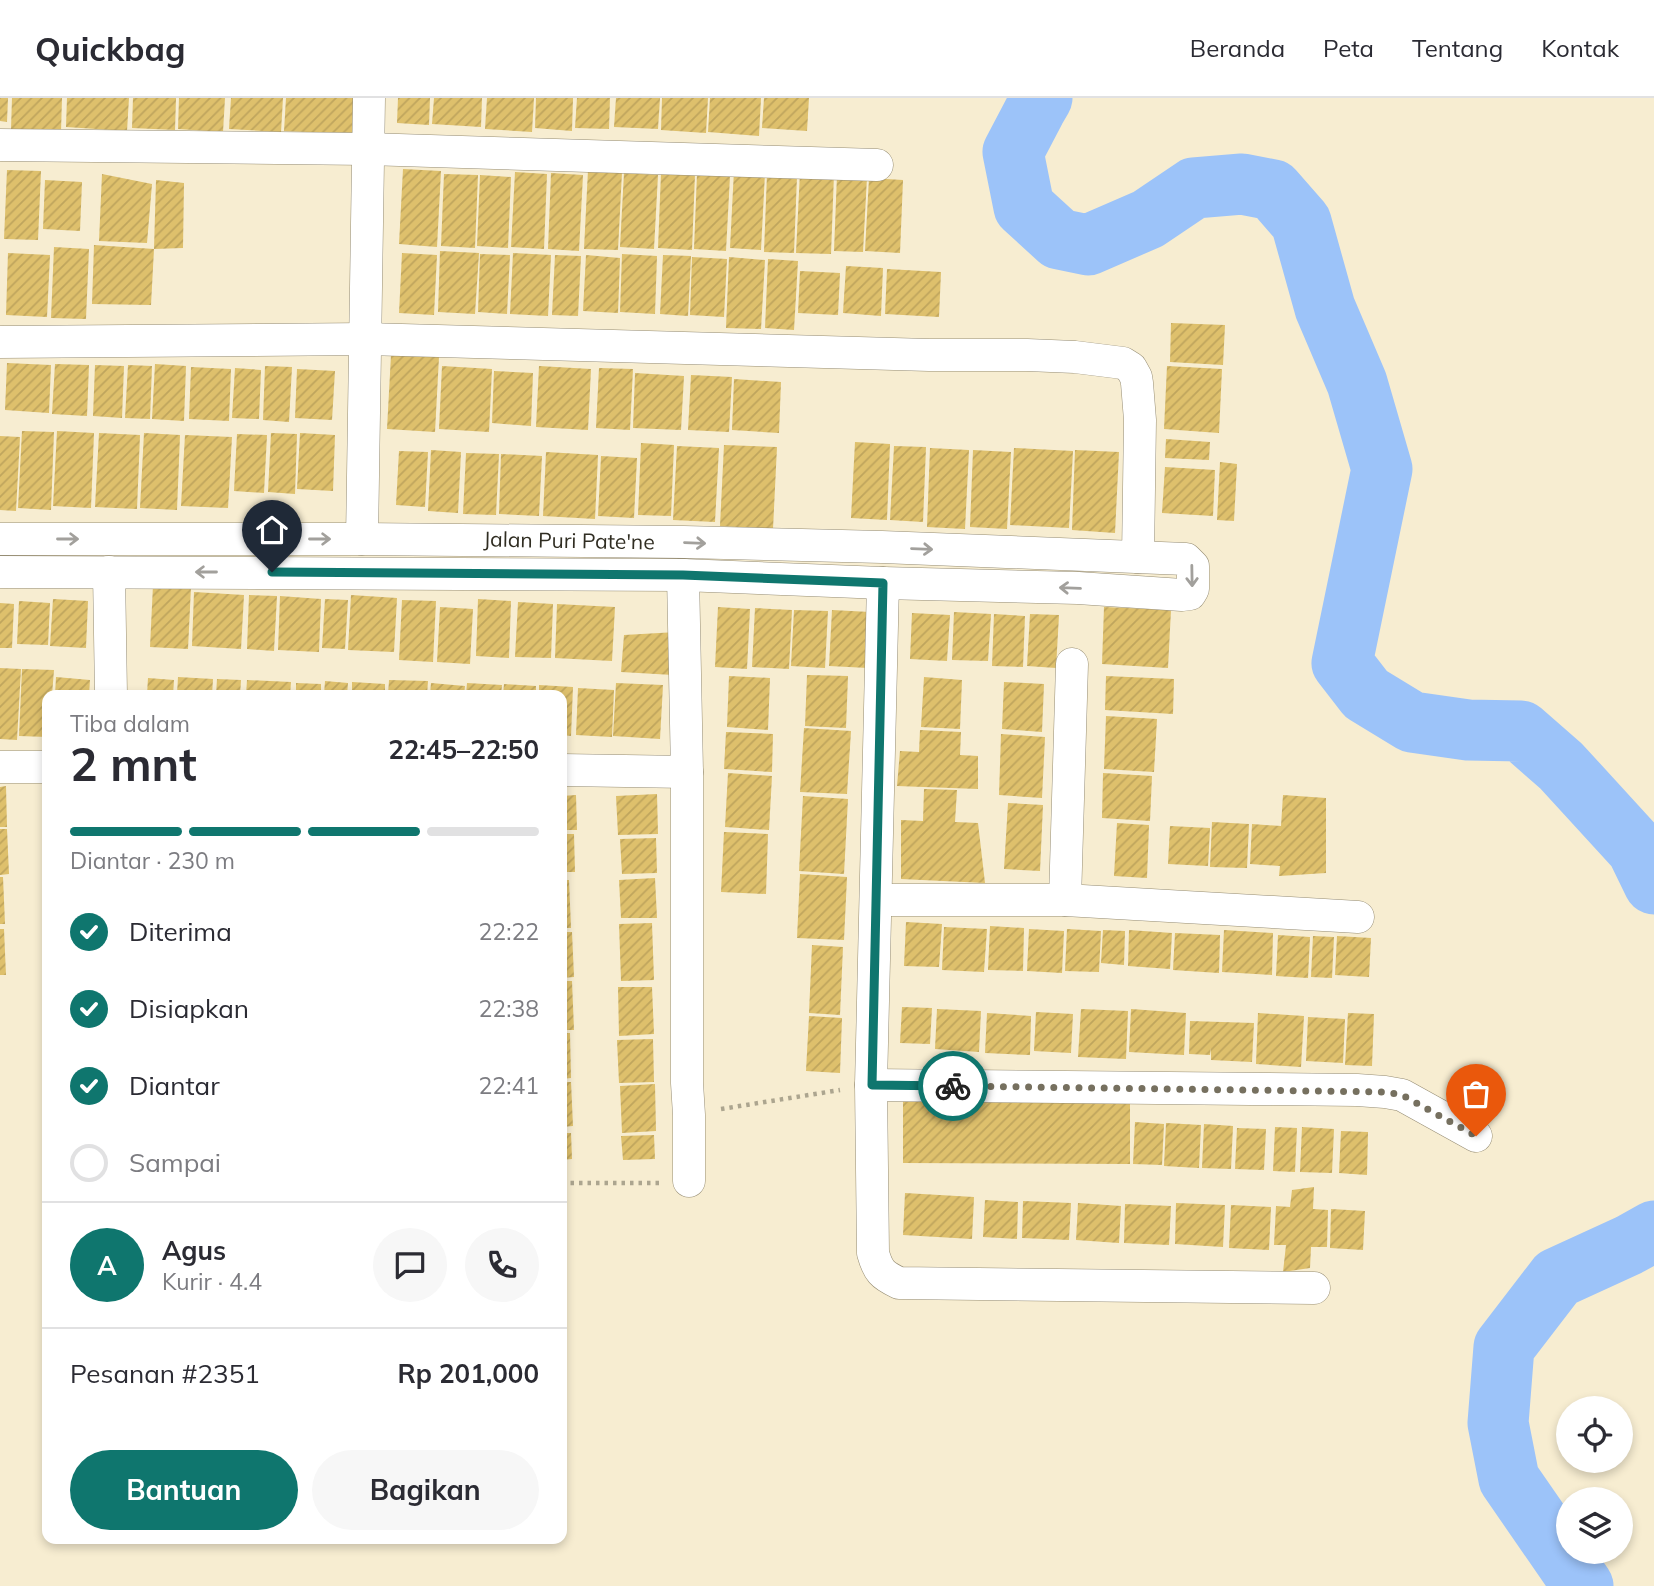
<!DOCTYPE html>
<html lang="id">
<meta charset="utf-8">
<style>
body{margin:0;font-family:Mulish,sans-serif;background:#f7f7f7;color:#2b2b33;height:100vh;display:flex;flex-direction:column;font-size:26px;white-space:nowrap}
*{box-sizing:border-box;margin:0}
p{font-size:23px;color:#7c7c81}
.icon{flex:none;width:38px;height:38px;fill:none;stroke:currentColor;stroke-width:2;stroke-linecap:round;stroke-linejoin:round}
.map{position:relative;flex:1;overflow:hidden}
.sheet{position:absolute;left:42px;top:592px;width:525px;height:854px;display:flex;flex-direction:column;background:#fff;border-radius:14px;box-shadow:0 4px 10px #0003}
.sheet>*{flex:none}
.fabs{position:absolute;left:1556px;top:1298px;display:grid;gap:14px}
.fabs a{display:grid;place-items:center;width:77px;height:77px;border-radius:50%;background:#fff;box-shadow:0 4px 10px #0003;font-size:35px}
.pin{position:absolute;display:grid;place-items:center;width:60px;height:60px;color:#fff;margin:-72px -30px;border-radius:50% 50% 50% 0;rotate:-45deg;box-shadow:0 0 7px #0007}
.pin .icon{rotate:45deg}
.courier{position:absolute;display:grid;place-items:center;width:70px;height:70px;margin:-35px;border:5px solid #0f766e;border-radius:50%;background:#fff;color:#222;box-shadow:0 2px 9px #0007}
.headline em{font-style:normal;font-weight:700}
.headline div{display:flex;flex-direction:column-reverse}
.headline{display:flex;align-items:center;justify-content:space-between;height:119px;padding:0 28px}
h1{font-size:46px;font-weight:700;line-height:52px}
.bar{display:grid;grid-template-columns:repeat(4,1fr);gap:10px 7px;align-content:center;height:84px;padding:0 28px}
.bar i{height:9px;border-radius:5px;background:#e1e1e2}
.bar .on{background:#0f766e}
.bar p{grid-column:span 4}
.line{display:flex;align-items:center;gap:18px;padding:0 28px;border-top:2px solid #e1e1e2}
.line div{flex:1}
.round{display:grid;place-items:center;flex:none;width:74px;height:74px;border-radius:37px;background:#f7f7f7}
ol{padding:0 28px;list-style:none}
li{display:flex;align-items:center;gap:21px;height:77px}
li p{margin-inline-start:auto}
li .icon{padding:7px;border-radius:50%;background:#0f766e;color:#fff;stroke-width:4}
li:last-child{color:#7c7c81}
li i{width:38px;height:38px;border:4px solid #e1e1e2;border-radius:50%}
.button{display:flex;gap:14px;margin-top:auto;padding:14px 28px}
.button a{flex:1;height:80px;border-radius:42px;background:#0f766e;color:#fff;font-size:28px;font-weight:700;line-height:80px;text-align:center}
.button a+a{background:#f7f7f7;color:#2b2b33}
header{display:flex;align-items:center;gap:42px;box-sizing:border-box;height:98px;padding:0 35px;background:#fff;border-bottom:2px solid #e1e1e2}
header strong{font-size:33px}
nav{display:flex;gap:38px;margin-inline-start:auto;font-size:24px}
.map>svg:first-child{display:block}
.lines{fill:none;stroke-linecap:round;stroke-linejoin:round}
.river{stroke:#9cc3f9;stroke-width:61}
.building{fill:url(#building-hatch)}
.street-casing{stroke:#968d74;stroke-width:33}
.path{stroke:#aca58f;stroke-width:4.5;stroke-dasharray:3.5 5;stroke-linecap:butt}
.street{stroke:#fff;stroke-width:32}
.oneway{stroke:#a2a09c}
.done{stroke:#76705f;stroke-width:7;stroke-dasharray:0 12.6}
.route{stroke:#0f766e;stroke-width:9}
.labels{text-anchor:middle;stroke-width:7;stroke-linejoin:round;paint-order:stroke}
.street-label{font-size:21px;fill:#302d22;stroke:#fff}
</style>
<header>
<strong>Quickbag</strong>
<nav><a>Beranda</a><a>Peta</a><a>Tentang</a><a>Kontak</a></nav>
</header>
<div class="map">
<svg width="1654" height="1488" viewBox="0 0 1654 1488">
<defs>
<pattern id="building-hatch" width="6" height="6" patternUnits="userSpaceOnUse" patternTransform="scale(1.75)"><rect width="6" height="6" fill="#dec06c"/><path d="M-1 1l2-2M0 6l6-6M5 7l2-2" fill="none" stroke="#bfa55d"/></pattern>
</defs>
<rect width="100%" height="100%" fill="#f7edd1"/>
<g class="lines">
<g class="river">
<path d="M1042,0l-7,12 -22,42 11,55 35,32 29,6 60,-26 46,-31 48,-4 31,6 28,32 24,86 32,75 25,86 -40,194 24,31 46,28 56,8 53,1 40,35 76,83 17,35"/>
<path d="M1583,1488l-74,-107 -11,-56 6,-76 53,-69 72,-33 25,-14"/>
</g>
</g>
<g class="building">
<path d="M0,0h8l-1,24 -7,-1z"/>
<path d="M12,0h50l-1,34 -50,-3z"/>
<path d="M67,0h62l-2,33 -61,-4z"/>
<path d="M133,0h43l-1,32 -43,-2z"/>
<path d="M179,0h46l-2,34 -45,-3z"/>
<path d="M231,0h52l-2,34 -52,-3z"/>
<path d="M286,0h68l-2,36 -68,-3z"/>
<path d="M398,0h32l-1,27 -32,-2z"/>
<path d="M434,0h48l-1,29 -49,-3z"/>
<path d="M487,0h47l-2,34 -47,-3z"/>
<path d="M536,0h37l-1,33 -37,-3z"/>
<path d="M577,0h33l-1,31 -34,-1z"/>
<path d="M616,0h44l-2,31 -44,-2z"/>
<path d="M662,0h46l-2,35 -45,-3z"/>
<path d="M710,0h51l-2,38 -51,-4z"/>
<path d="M764,0h45l-2,33 -45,-3z"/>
<path d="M403,71l38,2 -4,76 -38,-3z"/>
<path d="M7,72l34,1 -3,69 -34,-1z"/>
<path d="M588,72l34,2 -4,78 -34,-1z"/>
<path d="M734,72l31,3 -4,77 -31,-2z"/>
<path d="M515,74l32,2 -3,75 -33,-2z"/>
<path d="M800,74l34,2 -3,80 -35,-1z"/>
<path d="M551,75l32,2 -4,76 -31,-2z"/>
<path d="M624,75l34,2 -4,74 -34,-2z"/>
<path d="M661,75l34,1 -3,76 -34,-2z"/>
<path d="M102,76l50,10 -5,59 -48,-2z"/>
<path d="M444,76l34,1 -3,73 -34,-2z"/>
<path d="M697,76l33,2 -4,75 -32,-2z"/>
<path d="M767,76l30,2 -3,77 -30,-1z"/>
<path d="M480,77l31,2 -3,71 -31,-2z"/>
<path d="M837,77l30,2 -4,75 -29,-1z"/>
<path d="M869,80l34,2 -3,73 -35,-2z"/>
<path d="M45,82l37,2 -2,49 -37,-2z"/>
<path d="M156,82l28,3 -1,65 -29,1z"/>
<path d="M94,147l60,4 -3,56 -59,-1z"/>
<path d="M54,149l35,2 -3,70 -35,-1z"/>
<path d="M440,153l39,2 -4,61 -37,-2z"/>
<path d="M8,155l42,2 -3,62 -41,-2z"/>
<path d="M402,155l35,2 -3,60 -35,-2z"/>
<path d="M513,155l38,2 -3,61 -38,-2z"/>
<path d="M480,156l30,1 -3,59 -29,-2z"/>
<path d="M622,156l35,2 -2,58 -35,-2z"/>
<path d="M555,157l26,1 -3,60 -26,-1z"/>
<path d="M586,157l34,3 -2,55 -35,-2z"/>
<path d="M663,157l28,1 -3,60 -28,-2z"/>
<path d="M692,159l35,2 -3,58 -34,-2z"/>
<path d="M729,159l36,3 -4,69 -35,-1z"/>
<path d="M768,161l30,2 -4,69 -29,-2z"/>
<path d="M846,168l37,2 -2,48 -38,-3z"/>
<path d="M887,171l54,3 -2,45 -54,-3z"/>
<path d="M800,173l40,2 -2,42 -40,-2z"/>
<path d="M1171,225l54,2 -2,40 -53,-3z"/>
<path d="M391,257l48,2 -4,75 -48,-3z"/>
<path d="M7,265l44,2 -2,48 -44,-3z"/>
<path d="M55,266l34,1 -2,51 -35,-2z"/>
<path d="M155,266l31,2 -2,55 -32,-2z"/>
<path d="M95,267l29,1 -2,52 -29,-2z"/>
<path d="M128,267l24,1 -2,53 -25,-1z"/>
<path d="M265,268l27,1 -3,55 -26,-2z"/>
<path d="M442,268l50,3 -3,63 -50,-3z"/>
<path d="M539,268l52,3 -3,61 -52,-3z"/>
<path d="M1167,268l55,3 -3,64 -55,-4z"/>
<path d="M191,269l40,2 -2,52 -40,-2z"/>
<path d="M235,270l26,2 -2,49 -27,-1z"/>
<path d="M599,270l34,1 -3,61 -34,-2z"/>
<path d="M297,271l38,2 -3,49 -37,-2z"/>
<path d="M494,273l39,2 -2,53 -39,-3z"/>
<path d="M635,275l49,3 -3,54 -48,-2z"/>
<path d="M691,277l41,2 -3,55 -41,-2z"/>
<path d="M734,281l47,3 -2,51 -47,-3z"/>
<path d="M22,333l32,1 -3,78 -33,-2z"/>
<path d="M57,333l37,2 -3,75 -38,-2z"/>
<path d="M99,335l41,2 -3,74 -42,-2z"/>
<path d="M144,335l36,2 -3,75 -37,-2z"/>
<path d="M271,335l26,1 -2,60 -27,-2z"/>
<path d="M300,335l35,2 -2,56 -36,-2z"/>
<path d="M237,336l30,1 -3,58 -30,-2z"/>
<path d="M185,337l47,2 -4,71 -47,-2z"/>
<path d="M0,338l20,1 -4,74 -16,-1z"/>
<path d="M1166,341l44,3 -1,18 -44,-2z"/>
<path d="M855,344l35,2 -3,76 -36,-2z"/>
<path d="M641,345l33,2 -3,71 -33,-1z"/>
<path d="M724,347l53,2 -4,82 -53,-3z"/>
<path d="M677,348l42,2 -4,74 -42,-2z"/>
<path d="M894,348l32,1 -3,75 -33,-2z"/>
<path d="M930,350l39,2 -4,79 -38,-2z"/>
<path d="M1014,350l59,3 -4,77 -59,-3z"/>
<path d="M431,352l30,2 -3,61 -30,-2z"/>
<path d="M973,352l38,2 -4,77 -37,-2z"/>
<path d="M1075,352l44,2 -4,81 -43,-3z"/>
<path d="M399,353l29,1 -3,55 -29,-2z"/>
<path d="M546,354l52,3 -3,64 -52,-3z"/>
<path d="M466,355l33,1 -3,61 -33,-1z"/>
<path d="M501,356l41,2 -3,60 -40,-2z"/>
<path d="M601,358l36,2 -3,60 -36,-2z"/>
<path d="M1220,364l17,2 -3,57 -17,-1z"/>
<path d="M1165,369l50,3 -2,46 -51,-3z"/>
<path d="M153,487l38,2 -3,62 -38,-2z"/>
<path d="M194,494l50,3 -3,54 -49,-3z"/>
<path d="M249,497l28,1 -3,55 -27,-2z"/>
<path d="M351,497l46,3 -3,54 -46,-2z"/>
<path d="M280,498l41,3 -2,53 -41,-2z"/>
<path d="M53,501l35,2 -2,47 -36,-2z"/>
<path d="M325,501l23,1 -3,49 -23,-1z"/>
<path d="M478,501l33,2 -2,57 -33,-2z"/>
<path d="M402,502l34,1 -3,61 -34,-2z"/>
<path d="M19,503l31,2 -2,42 -31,-1z"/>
<path d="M518,504l35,2 -2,54 -36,-1z"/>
<path d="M0,505l14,1 -2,44h-12z"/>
<path d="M557,506l58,3 -3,54 -57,-3z"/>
<path d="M440,509l33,2 -3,55 -33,-2z"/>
<path d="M718,509l32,2 -3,60 -32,-2z"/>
<path d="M1104,509l67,3 -3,58 -66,-4z"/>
<path d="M755,510l37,2 -3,59 -37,-2z"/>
<path d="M794,512l34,1 -3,57 -34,-2z"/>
<path d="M832,512l38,2 -2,56 -39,-2z"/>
<path d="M954,514l37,2 -3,47 -36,-1z"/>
<path d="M912,515l38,2 -3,46 -37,-2z"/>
<path d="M994,516l31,2 -2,51 -31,-1z"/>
<path d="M1030,516l29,1 -3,53 -29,-2z"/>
<path d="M677,534l-4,43 -52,-3 3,-37z"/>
<path d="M0,570l21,1 -4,71 -17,-1z"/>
<path d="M22,571l32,1 -2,25h-5v42l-28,-1z"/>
<path d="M807,577l41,1 -2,52 -41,-2z"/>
<path d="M729,578l41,2 -2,52 -41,-3z"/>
<path d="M1106,578l68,3 -1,35 -68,-4z"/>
<path d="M56,579l34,3 -1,15h-34z"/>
<path d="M178,579l35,2 -1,16h-35z"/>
<path d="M924,579l38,3 -2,49 -39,-2z"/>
<path d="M148,580l26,2 -1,15h-26z"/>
<path d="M217,581l24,1 -1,15h-24z"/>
<path d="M247,582l44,2 -1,13h-44z"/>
<path d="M389,582l39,1 -1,14h-39z"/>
<path d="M325,583l23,2 -1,12h-23z"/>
<path d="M352,584l33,2v11h-33z"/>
<path d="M1004,584l40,2 -2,48 -40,-3z"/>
<path d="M296,585l25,1v11h-25z"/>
<path d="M431,585l34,3 -1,9h-34z"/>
<path d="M467,585l35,2 -1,10h-35z"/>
<path d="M616,585l47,2 -3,54 -47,-3z"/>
<path d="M504,586l32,2v9h-33z"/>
<path d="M539,587l34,2 -2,49 -9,-1v-40h-23z"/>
<path d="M578,590l36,2 -2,47 -36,-2z"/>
<path d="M1106,618l51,3 -3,53 -50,-3z"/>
<path d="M804,630l47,3 -4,63 -47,-2z"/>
<path d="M920,632l41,2 -1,23 18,1v33l-81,-3 3,-35 19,1z"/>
<path d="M726,634l47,2 -1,38 -48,-3z"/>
<path d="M1001,636l44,3 -3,61 -43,-3z"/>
<path d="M728,675l44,3 -3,54 -44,-3z"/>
<path d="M1103,675l49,3 -2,45 -48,-3z"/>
<path d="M6,688l1,41h-7v-40z"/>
<path d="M924,691l33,1 -2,32 23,1 7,60 -84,-4v-59l22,1z"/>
<path d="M657,696l1,40 -40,1 -2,-39z"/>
<path d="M576,697l1,35h-15v-34z"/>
<path d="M1283,697l43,3v75l-47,3 1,-10 -30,-2 2,-40 29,2z"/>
<path d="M803,698l45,3 -4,75 -45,-3z"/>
<path d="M1008,705l35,2 -3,66 -36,-2z"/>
<path d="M1212,724l37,2 -2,44 -37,-1z"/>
<path d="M1117,725l32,2 -2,53 -33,-2z"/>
<path d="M1170,728l40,2 -2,38 -40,-2z"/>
<path d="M0,731h7l2,45 -9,1z"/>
<path d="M724,734l44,2 -2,60 -45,-2z"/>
<path d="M562,736h12l1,38h-13z"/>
<path d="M656,740l1,35 -35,1 -2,-35z"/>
<path d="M800,776l47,3 -3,63 -47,-2z"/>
<path d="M0,779h3l2,47h-5z"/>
<path d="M655,780l2,40h-36l-2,-38z"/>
<path d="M562,782h7l2,48h-9z"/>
<path d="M906,824l36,2 -3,43 -35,-1z"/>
<path d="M652,825l2,57 -33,1 -2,-57z"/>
<path d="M990,828l34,2 -1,43 -35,-1z"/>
<path d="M944,829l43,2 -3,43 -42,-2z"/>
<path d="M0,831h4l2,46h-6z"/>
<path d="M1029,831l35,2 -2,42 -35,-2z"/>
<path d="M1067,831l34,2 -2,41 -34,-1z"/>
<path d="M1103,832l22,1 -1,34 -23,-2z"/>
<path d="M1129,832l43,3 -2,36 -42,-3z"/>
<path d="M1224,832l49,3 -1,42 -50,-3z"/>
<path d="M562,834h10l2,45 -12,1z"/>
<path d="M1175,835l45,2 -1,38 -46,-3z"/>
<path d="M1278,837l32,2 -2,41 -32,-2z"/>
<path d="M1313,838l21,1 -2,41 -21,-1z"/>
<path d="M1337,838l34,2 -2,39 -34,-2z"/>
<path d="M812,847l31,2 -3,68 -31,-2z"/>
<path d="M562,883h10l2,49h-12z"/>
<path d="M618,889h34l2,47 -35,2z"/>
<path d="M902,909l30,1 -2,36 -30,-1z"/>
<path d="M937,911l44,2 -2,41 -44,-3z"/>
<path d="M1081,911l47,2 -2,48 -48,-2z"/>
<path d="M1131,911l55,4 -2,42 -55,-3z"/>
<path d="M1036,914l37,2 -2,39 -37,-2z"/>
<path d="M987,915l44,3 -1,39 -45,-2z"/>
<path d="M1258,915l46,3 -3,51 -45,-3z"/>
<path d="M1348,915l26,1 -2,52 -27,-1z"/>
<path d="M809,918l33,2 -2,55 -34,-2z"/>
<path d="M1308,919l37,2 -2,44 -37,-2z"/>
<path d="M1190,923l64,2 -2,39 -41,-2v-12l-1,7 -21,-1z"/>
<path d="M562,935h8l1,45 -9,1z"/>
<path d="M653,941l1,43 -35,1 -2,-43z"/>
<path d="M562,984h9l2,44 -11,1z"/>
<path d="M655,986l1,47 -34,2 -2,-47z"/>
<path d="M903,1000l227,1v65l-227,-1z"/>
<path d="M1135,1024l29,2 -2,41 -29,-1z"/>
<path d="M1166,1025l35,2 -2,43 -35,-2z"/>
<path d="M1204,1026l29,2 -2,43 -29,-1z"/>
<path d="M1275,1029l22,1 -2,44 -22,-1z"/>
<path d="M1302,1029l32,2 -2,44 -32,-1z"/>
<path d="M1237,1030l29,1 -2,41 -29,-1z"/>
<path d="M1341,1033l27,1 -1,43 -28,-2z"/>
<path d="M562,1035h9l1,26 -10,1z"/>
<path d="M654,1037l1,24 -32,1 -2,-24z"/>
<path d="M1314,1089l-1,22 15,1 -1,37h-16l-1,21 -27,4 3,-27h-12l2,-39 14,1 2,-17z"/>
<path d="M905,1095l69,4 -2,42 -69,-4z"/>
<path d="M985,1102l33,2 -1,37 -34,-2z"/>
<path d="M1023,1103l48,2 -2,37 -47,-2z"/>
<path d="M1078,1105l43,3 -2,37 -43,-3z"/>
<path d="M1176,1105l49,2 -2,42 -48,-3z"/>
<path d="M1125,1106l46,2 -2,39 -45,-2z"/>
<path d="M1231,1107l40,2 -2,43 -40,-2z"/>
<path d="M1331,1111l34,2 -2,39 -33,-2z"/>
</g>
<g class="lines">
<g class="street-casing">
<g id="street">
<path d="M0,47l367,4 510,16"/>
<path d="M0,244l366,-3 563,16h98l48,2 48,6 8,5 5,9 1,6 3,37 -2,137"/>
<path d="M0,441h362l322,3 198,5 304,12 7,7v23l-3,5 -8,1 -104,-7 -195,-5 -200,-8 -683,-3"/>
<path d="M362,441l7,-441"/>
<path d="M109,474l2,123"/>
<path d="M683,477l4,197"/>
<path d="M883,485l-12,502 2,168c5,18 9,22 26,30l415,5"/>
<path d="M0,669h47"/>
<path d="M562,672l125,2v311l2,32v66"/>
<path d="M876,802h189l293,17"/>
<path d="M1065,802l7,-236"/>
<path d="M871,987l486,5 28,2 17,3 74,41"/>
</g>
</g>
<g class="path">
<path d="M721,1011l119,-19"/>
<path d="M562,1085h97"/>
</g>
<use href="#street" class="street"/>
</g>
<defs><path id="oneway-shaft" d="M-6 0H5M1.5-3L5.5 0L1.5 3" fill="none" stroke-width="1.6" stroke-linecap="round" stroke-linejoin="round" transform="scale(1.75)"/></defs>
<g class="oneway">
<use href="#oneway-shaft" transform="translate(68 441)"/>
<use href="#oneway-shaft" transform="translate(320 441)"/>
<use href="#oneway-shaft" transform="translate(695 445) rotate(2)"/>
<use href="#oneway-shaft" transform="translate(922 451) rotate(2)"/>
<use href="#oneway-shaft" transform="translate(206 474) rotate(-180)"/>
<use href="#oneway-shaft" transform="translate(1192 478) rotate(89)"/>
<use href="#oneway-shaft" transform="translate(1070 490) rotate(-178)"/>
</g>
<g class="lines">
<path class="done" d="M953,988l432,6 17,3 74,41"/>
<path class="route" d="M272,474l411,3 200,8 -11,502 81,1"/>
</g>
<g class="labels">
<g class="street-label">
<text transform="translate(569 443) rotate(1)" y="7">Jalan Puri Pate'ne</text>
</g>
</g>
</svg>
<div class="fabs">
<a><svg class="icon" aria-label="locate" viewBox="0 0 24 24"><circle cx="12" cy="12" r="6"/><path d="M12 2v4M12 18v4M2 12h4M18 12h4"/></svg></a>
<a><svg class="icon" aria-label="layers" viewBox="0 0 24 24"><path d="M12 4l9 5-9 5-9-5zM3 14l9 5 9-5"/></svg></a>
</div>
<div class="pin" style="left:1476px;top:1038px;background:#ea580c"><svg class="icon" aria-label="bag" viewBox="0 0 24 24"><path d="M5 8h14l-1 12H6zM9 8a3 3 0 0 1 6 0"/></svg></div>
<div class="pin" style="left:272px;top:474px;background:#1f2937"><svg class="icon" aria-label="home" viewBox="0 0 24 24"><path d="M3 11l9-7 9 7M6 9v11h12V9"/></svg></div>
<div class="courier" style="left:953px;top:988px"><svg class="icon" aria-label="bike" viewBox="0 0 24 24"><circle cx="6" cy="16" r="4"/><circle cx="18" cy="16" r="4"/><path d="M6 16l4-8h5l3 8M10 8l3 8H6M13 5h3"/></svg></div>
<section class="sheet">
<div class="headline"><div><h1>2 mnt</h1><p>Tiba dalam</p></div><em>22:45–22:50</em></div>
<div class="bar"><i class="on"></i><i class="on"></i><i class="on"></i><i></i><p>Diantar · 230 m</p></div>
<ol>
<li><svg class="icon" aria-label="check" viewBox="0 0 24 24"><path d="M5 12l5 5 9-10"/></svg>Diterima<p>22:22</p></li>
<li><svg class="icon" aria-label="check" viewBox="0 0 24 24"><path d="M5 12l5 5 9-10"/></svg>Disiapkan<p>22:38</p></li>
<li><svg class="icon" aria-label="check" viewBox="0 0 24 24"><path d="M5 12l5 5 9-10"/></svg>Diantar<p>22:41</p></li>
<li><i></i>Sampai</li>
</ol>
<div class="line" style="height:126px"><b class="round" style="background:#0f766e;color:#fff">A</b><div><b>Agus</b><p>Kurir · 4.4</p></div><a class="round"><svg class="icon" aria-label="chat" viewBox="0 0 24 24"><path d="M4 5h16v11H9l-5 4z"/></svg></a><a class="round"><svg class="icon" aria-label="phone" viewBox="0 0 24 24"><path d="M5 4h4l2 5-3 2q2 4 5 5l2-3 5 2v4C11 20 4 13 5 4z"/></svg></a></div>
<div class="line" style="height:91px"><div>Pesanan #2351</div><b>Rp 201,000</b></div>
<div class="button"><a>Bantuan</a><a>Bagikan</a></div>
</section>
</div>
